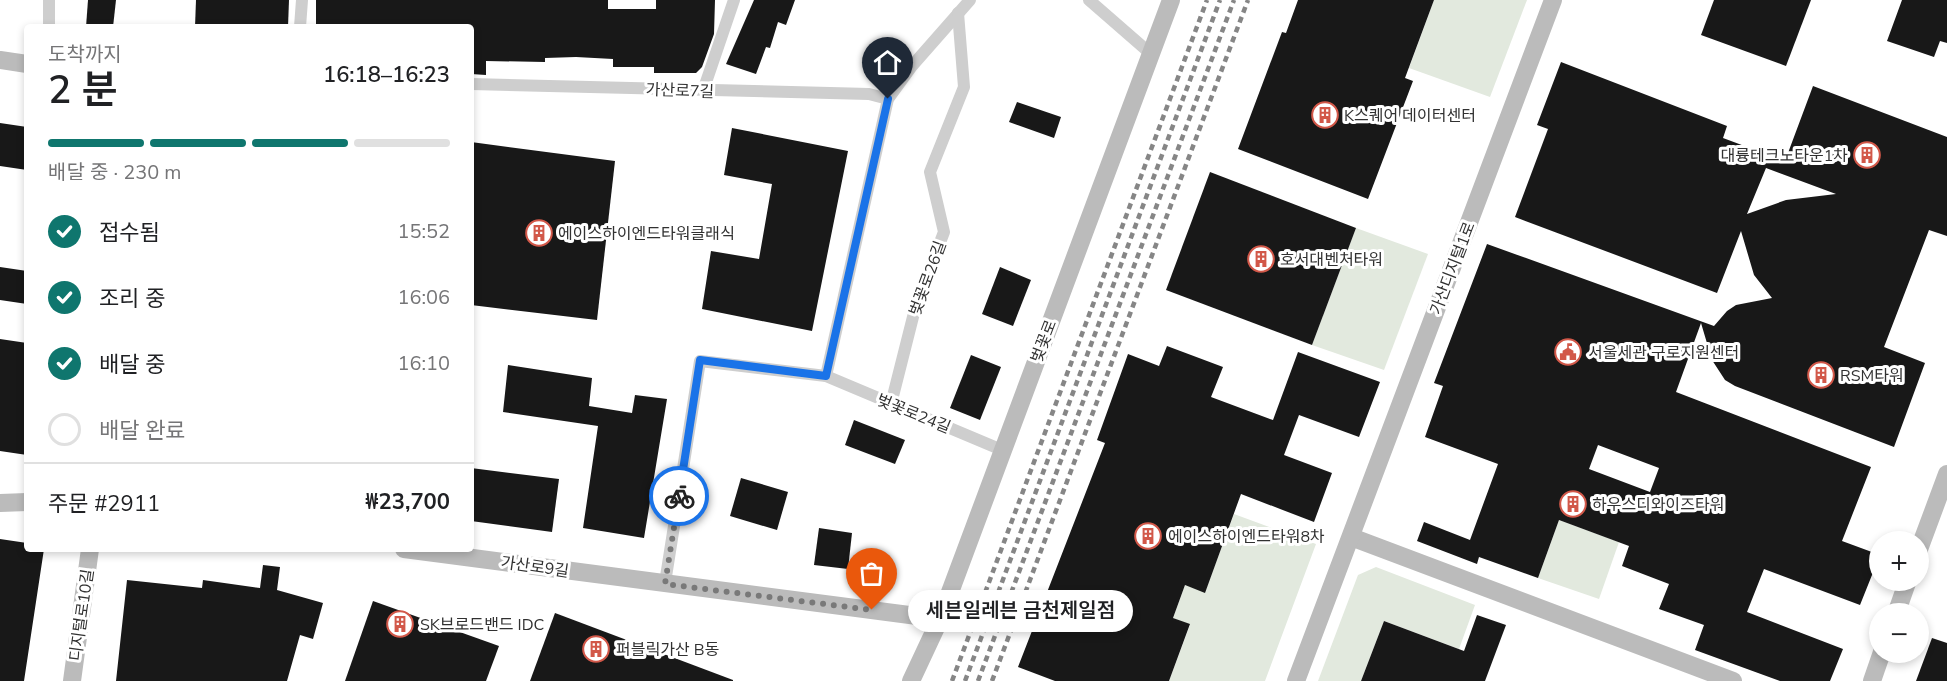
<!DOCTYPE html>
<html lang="ko">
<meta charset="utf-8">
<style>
body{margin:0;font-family:"Nunito Sans","Noto Sans KR",sans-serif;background:#f2f2f2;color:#202124;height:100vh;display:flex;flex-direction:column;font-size:22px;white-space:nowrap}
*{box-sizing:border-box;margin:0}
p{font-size:20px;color:#757577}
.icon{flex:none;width:33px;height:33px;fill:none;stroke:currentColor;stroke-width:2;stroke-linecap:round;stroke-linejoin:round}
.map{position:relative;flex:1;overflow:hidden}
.panel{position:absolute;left:24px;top:24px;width:450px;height:528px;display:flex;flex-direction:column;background:#fff;border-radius:6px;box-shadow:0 3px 9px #0003}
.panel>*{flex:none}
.buttons{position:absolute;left:1869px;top:531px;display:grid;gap:12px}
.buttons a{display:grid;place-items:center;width:60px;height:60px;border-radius:50%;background:#fff;box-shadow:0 3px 9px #0003;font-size:30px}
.pin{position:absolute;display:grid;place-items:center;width:51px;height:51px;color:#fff;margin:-62px -26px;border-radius:50% 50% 50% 0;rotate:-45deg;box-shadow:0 0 6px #0007}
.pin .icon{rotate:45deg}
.courier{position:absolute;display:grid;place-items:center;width:60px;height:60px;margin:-30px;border:4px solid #1a73e8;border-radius:50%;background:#fff;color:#222;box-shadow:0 2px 8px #0007}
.bubble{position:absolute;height:42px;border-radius:21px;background:#fff;box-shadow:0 3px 9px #0003;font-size:20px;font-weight:600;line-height:42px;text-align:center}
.overview em{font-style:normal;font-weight:600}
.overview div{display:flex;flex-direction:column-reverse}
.overview{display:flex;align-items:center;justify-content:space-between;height:102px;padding:0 24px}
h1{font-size:39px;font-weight:600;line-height:45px}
.bar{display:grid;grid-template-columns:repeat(4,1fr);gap:9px 6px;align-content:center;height:72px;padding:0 24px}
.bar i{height:8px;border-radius:4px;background:#e0e0e0}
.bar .current{background:#0f766e}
.bar p{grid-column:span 4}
.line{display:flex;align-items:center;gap:15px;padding:0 24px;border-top:2px solid #e0e0e0}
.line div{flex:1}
ol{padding:0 24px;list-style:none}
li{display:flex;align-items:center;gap:18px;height:66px}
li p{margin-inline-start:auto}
li .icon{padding:6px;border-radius:50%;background:#0f766e;color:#fff;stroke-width:4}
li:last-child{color:#757577}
li i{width:33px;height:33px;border:3px solid #e0e0e0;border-radius:50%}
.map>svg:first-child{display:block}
.green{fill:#e2e9de}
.building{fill:#181818;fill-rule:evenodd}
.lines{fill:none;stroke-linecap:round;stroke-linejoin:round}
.street{stroke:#cecece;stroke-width:12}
.secondary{stroke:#bbb;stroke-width:18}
.rail{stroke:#868686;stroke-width:4.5;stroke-dasharray:6 4.5;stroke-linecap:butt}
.done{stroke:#797979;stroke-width:6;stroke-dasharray:0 10.8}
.route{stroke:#1a73e8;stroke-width:8}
.labels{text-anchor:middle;stroke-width:6;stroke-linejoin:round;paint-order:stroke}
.street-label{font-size:16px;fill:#313131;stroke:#fff}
.poi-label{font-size:16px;fill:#313131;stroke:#fff;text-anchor:start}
</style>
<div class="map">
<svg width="1947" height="681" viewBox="0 0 1947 681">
<rect width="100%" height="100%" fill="#fff"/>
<g class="green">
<path d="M1434,0h93l-37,97 -81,-29z"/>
<path d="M1356,228l72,26 -44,116 -72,-25z"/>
<path d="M1234,514l82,30 -51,137h-96l21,-56 -17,-7 12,-33 20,7z"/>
<path d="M1559,520l60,22 -20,57 -61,-21z"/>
<path d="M1376,567l99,38 -16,44 -75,-28 -23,60h-43l40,-106z"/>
</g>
<g class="building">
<path d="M88,0h28l-3,27h-27z"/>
<path d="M196,0h93l-1,27h-93z"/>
<path d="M316,0h292v9h48v-9h59l-1,34 -12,33 -6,6h-42v-6h-41v-8l-37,-2 -31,1v4l-59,-1v14l-15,-1v-47h-155z"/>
<path d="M754,0h41l-9,25 -8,-3 -8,26 -4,-1 -10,27 -30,-10z"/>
<path d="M1298,0h136l-29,78 8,3 -45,118 -130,-50 44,-117 4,1z"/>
<path d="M1714,0h97l-25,66 -85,-31z"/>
<path d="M1902,0h45v43l-7,-2 -6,16 -47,-16z"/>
<path d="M1561,62l166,64 -4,12 62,23 28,-75 134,51v99l-18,-6 -45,117 41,16 -31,84 -159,-61 -10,-6 -13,-20 -11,-37 -25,69 195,75 -29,74 38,14 -20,50 -96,-36 -17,43 96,37 -13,32h-50l-85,-31 9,-25 -45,-16 10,-25 -47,-18 7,-20 -70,-26 -21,58 -59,-21 -2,7 -60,-23 7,-19 46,18 28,-76 -73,-27 18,-51 -9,-3 53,-139 227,82 13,-15 9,-6 36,-7 -18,-23 -13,-44 -24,62 -202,-76 33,-88 -11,-4zM1766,168l70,26 -50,6 -39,14zM1598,445l61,23 -9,24 -61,-23z"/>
<path d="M1017,102l44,15 -7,21 -45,-16z"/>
<path d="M0,123l27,4v43l-27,-4z"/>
<path d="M732,128l116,23 -36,180 -110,-22 9,-58 48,8 13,-75 -48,-9z"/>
<path d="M471,142l144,19 -18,159 -126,-15z"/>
<path d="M1210,172l146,56 -44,117 -146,-55z"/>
<path d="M0,267l27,4v33l-27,-4z"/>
<path d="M1000,267l31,13 -18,46 -31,-12z"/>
<path d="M0,339l27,4v112l-27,-4z"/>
<path d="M1167,346l56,21 -12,30 62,23 25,-68 82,30 -21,55 -60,-22 -15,40 48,18 -18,49 -73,-28 -36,99 -20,-8 -12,33 17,6 -21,57h-114l-37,-14 87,-224 -8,-3 31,-86 31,12z"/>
<path d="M971,355l30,12 -21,53 -30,-12z"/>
<path d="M508,365l84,13 -3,28 43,7 3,-18 32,4 -23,139 -61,-10 15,-102 -95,-14z"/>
<path d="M854,420l51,20 -10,24 -50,-19z"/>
<path d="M471,468l88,11 -7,53 -81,-11z"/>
<path d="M741,478l47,14 -11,38 -47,-14z"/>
<path d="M819,528l33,5 -4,36 -34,-4z"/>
<path d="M0,539l27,4v6h17l-20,132h-24z"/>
<path d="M263,565l17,2 -3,23 46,13 -10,36 -13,-4 -13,46h-171l11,-101 75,8 1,-8 57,8z"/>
<path d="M373,601l126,45 -13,35h-141z"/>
<path d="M555,613l178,67v1h-203z"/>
<path d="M1477,615l29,10 -21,56h-124l23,-60 80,30z"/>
<path d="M1932,638l15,5v38h-31z"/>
</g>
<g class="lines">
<g class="street">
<path d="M1089,0l62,54"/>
<path d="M49,27v-27"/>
<path d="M300,27l2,-27"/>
<path d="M471,84l398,10 19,5"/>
<path d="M703,91l31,-91"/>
<path d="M826,376l62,-277 24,-33 58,-66"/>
<path d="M891,404l25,-99 28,-73 -14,-60 34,-85 -6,-74"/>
<path d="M665,583l35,-222 126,15 176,74"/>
</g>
<g class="secondary">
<path d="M0,60l27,4"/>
<path d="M0,503l27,-1"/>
<path d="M1351,537l382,144"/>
<path d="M404,549l536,70"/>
<path d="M1918,552l29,-78"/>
<path d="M1896,614l12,-34"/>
<path d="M72,681l18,-132"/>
<path d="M911,681l29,-62 231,-619"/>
<path d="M1296,681l257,-681"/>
<path d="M1872,681l10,-29"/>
</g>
<g class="rail">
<path d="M952,681l255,-681"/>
<path d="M965,681l255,-681"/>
<path d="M978,681l256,-681"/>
<path d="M992,681l256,-681"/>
</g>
</g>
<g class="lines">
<path class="done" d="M679,496l-14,88 207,26"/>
<path class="route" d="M679,496l21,-136 126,16 62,-277"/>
</g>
<defs>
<g id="building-ring" transform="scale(1.35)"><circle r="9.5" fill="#fff" stroke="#d25849" stroke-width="1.5"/><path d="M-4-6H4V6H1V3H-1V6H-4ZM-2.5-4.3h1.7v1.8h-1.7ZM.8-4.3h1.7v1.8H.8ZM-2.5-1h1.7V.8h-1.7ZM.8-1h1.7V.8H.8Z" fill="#d25849"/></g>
<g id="civic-ring" transform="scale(1.35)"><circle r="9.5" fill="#fff" stroke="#d25849" stroke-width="1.5"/><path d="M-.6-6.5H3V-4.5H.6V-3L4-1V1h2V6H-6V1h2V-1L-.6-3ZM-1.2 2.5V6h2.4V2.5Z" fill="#d25849"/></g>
</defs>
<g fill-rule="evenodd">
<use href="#building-ring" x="1325" y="115"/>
<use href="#building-ring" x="1867" y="155"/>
<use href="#building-ring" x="539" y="233"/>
<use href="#building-ring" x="1261" y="259"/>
<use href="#civic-ring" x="1568" y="352"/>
<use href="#building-ring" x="1821" y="375"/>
<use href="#building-ring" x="1573" y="504"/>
<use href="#building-ring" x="1148" y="536"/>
<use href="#building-ring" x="400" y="624"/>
<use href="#building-ring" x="596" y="649"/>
</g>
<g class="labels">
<g class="street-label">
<text transform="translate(680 90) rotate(2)" y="6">가산로7길</text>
<text transform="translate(1452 268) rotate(-69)" y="6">가산디지털1로</text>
<text transform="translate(927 278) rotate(-70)" y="6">벚꽃로26길</text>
<text transform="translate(1043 341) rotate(-69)" y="6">벚꽃로</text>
<text transform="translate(914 413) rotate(22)" y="6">벚꽃로24길</text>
<text transform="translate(535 566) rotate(8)" y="6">가산로9길</text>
<text transform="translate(81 615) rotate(-82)" y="6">디지털로10길</text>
</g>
<g class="poi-label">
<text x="1344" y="121">K스퀘어 데이터센터</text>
<text x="1848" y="161" text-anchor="end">대륭테크노타운1차</text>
<text x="558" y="239">에이스하이엔드타워클래식</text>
<text x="1280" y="265">호서대벤처타워</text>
<text x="1588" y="358">서울세관 구로지원센터</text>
<text x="1840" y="381">RSM타워</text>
<text x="1592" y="510">하우스디와이즈타워</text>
<text x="1168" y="542">에이스하이엔드타워8차</text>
<text x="420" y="630">SK브로드밴드 IDC</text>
<text x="616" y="655">퍼블릭가산 B동</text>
</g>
</g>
</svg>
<div class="buttons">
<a>+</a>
<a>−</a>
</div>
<div class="pin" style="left:872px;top:610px;background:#ea580c"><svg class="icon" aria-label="bag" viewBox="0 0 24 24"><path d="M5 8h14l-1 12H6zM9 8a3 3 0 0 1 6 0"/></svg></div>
<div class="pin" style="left:888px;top:99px;background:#1f2937"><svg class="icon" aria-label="home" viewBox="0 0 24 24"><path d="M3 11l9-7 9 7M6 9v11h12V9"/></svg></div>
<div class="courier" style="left:679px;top:496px"><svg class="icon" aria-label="bike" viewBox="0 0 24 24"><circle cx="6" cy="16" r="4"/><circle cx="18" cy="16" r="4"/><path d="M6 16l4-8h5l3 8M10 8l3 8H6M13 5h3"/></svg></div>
<div class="bubble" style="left:908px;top:590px;width:225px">세븐일레븐 금천제일점</div>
<section class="panel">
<div class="overview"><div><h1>2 분</h1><p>도착까지</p></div><em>16:18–16:23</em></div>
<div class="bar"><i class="current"></i><i class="current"></i><i class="current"></i><i></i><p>배달 중 · 230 m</p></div>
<ol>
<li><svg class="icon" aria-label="check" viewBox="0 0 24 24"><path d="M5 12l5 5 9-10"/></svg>접수됨<p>15:52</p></li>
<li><svg class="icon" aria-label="check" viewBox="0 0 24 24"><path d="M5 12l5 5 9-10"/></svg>조리 중<p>16:06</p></li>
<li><svg class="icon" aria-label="check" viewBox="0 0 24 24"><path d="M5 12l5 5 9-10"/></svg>배달 중<p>16:10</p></li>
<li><i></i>배달 완료</li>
</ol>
<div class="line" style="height:78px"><div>주문 #2911</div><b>₩23,700</b></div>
</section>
</div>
